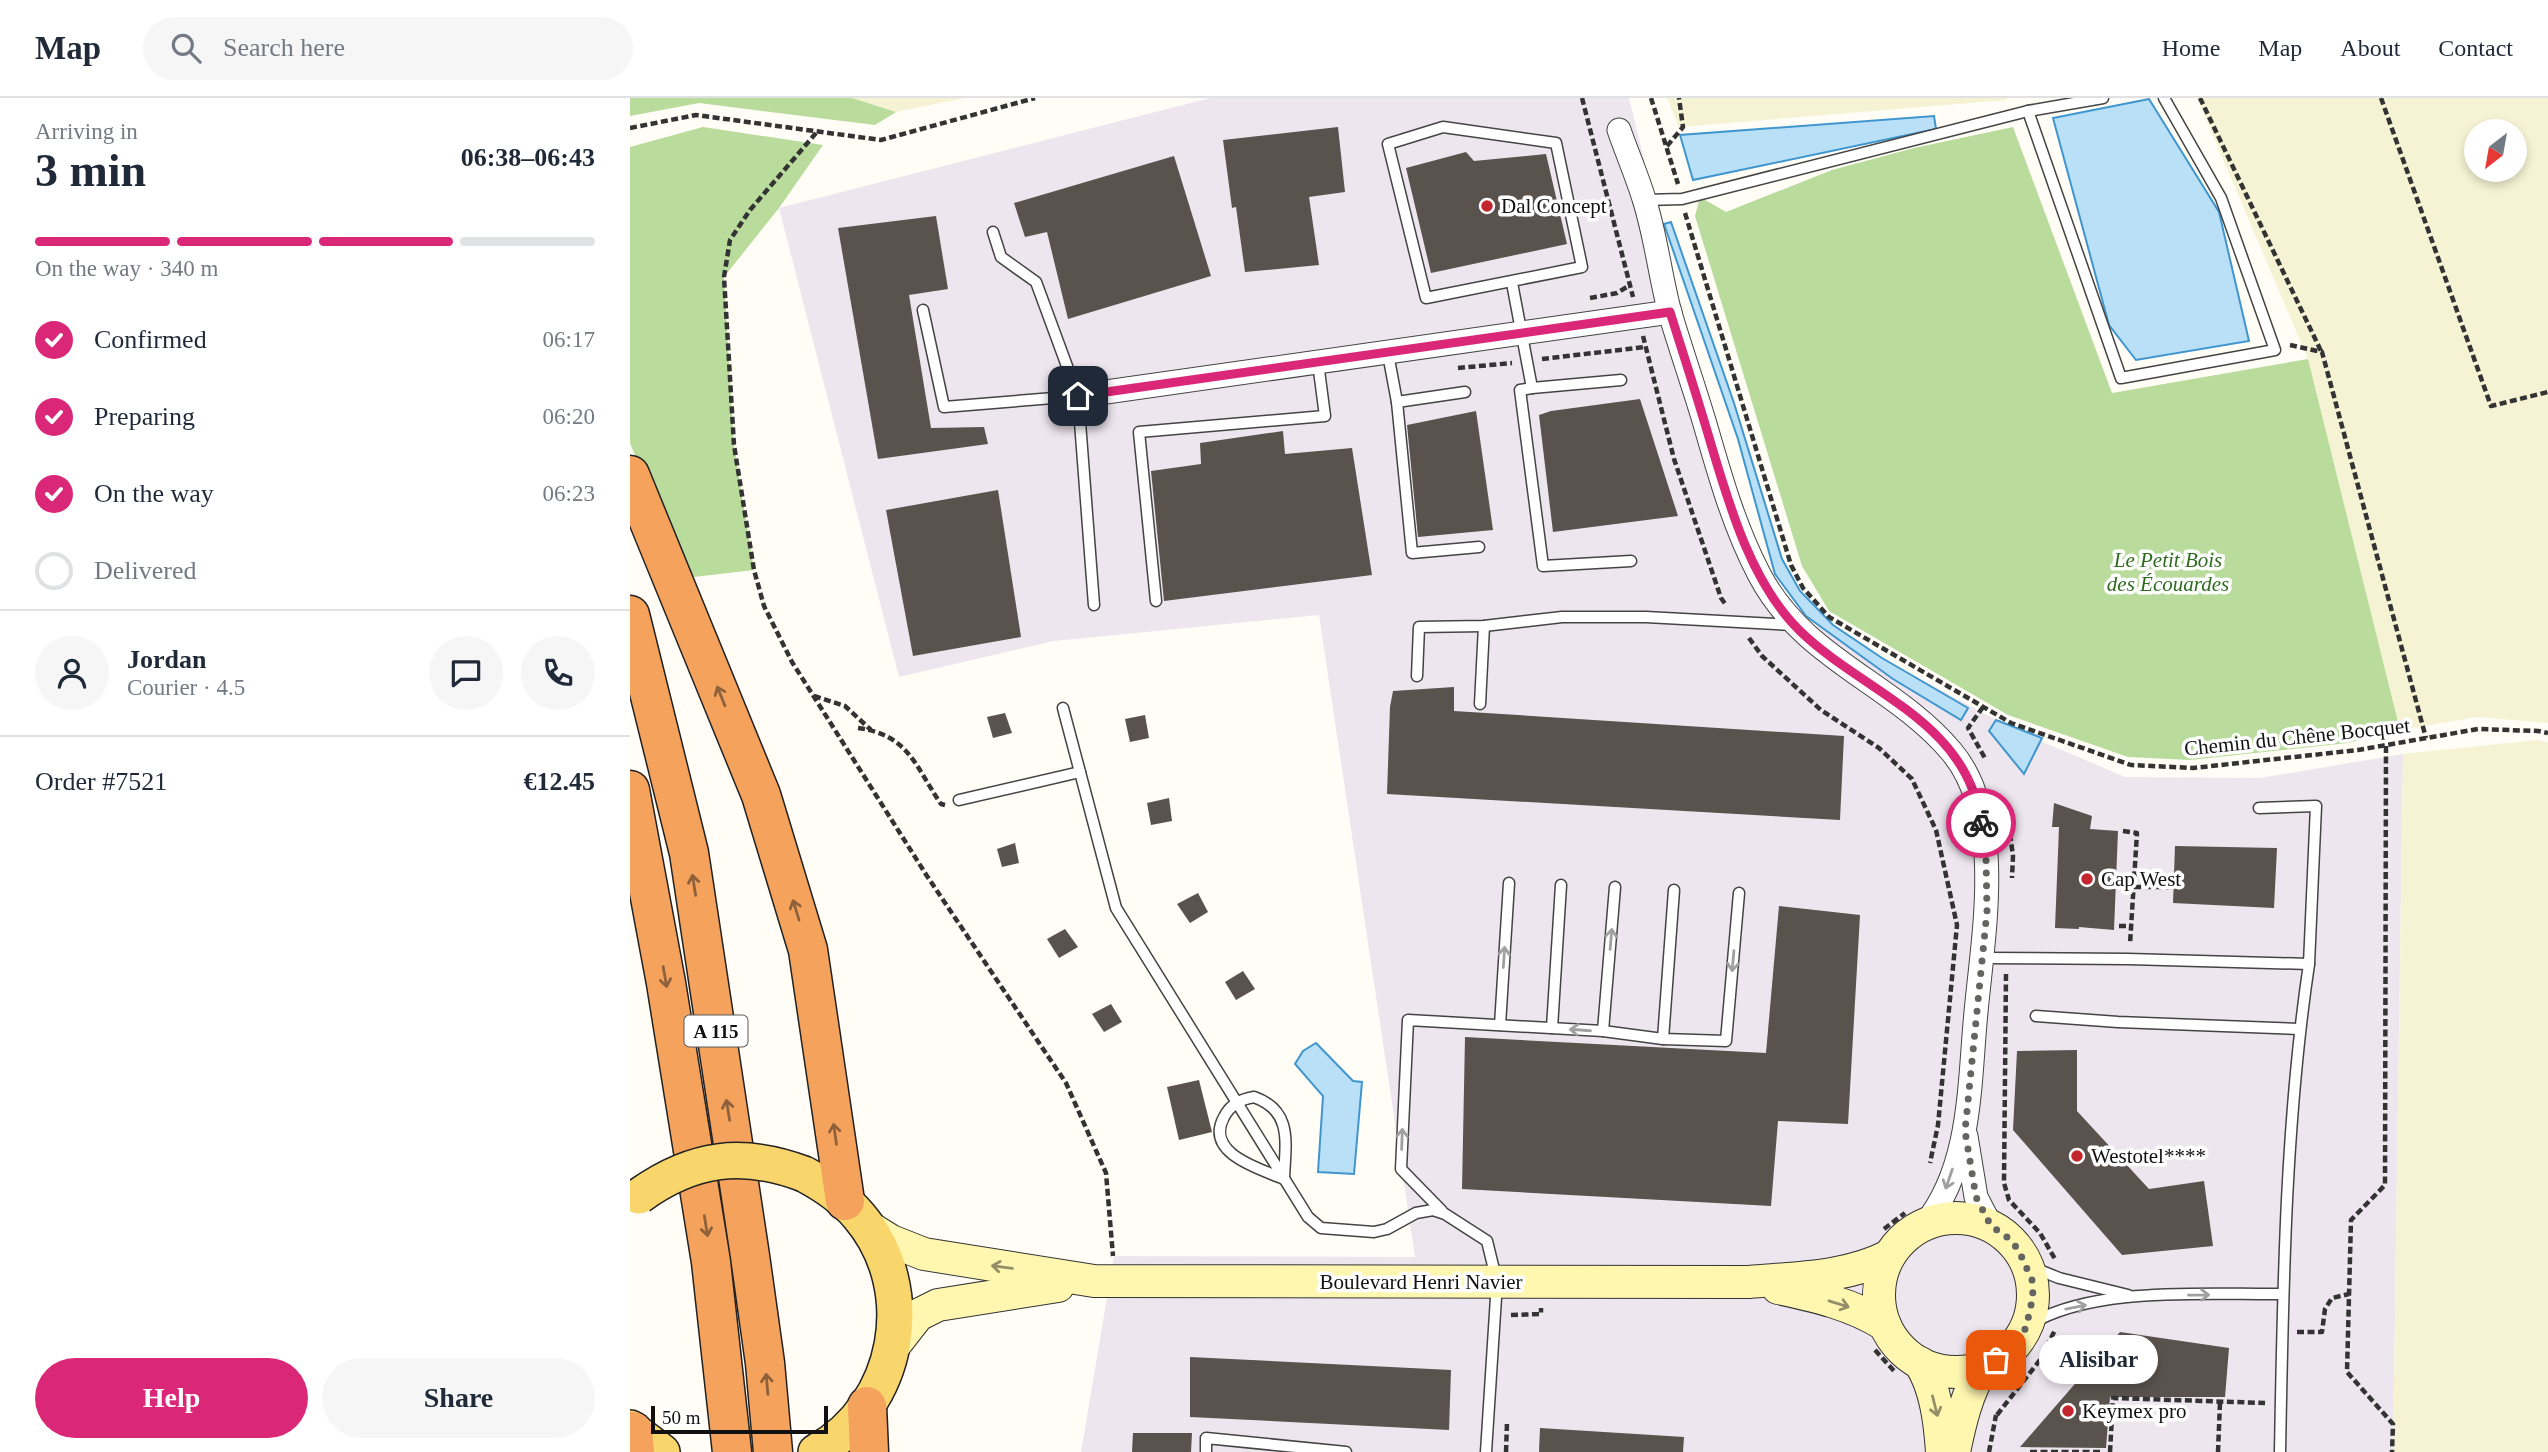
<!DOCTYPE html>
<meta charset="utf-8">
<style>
body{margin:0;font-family:Georgia,serif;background:#f6f6f7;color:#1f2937;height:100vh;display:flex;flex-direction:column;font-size:26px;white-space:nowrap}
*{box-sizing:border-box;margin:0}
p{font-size:23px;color:#747a83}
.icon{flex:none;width:38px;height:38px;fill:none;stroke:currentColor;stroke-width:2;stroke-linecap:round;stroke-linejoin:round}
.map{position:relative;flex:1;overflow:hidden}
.details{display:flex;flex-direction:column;background:#fff;width:630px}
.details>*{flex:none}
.needle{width:46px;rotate:211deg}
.tools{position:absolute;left:1834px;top:21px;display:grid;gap:14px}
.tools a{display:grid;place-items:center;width:63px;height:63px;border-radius:50%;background:#fff;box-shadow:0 4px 10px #0003;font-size:35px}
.scale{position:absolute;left:21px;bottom:18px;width:177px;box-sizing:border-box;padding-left:7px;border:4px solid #111;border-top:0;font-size:19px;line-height:24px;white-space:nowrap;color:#111;-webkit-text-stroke:5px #fff;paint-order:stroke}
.pin{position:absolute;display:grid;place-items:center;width:60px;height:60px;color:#fff;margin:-30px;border-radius:14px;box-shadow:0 4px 10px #0006}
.courier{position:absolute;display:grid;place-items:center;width:70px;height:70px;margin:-35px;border:5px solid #db2777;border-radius:50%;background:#fff;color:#222;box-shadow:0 2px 9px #0007}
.bubble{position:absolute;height:49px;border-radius:24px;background:#fff;box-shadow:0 4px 10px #0003;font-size:23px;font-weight:700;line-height:49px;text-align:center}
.head em{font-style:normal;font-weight:700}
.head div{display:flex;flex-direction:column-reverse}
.head{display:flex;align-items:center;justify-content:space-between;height:119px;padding:0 35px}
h1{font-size:46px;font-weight:700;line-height:52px}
.bar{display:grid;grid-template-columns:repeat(4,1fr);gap:10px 7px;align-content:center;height:84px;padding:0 35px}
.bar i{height:9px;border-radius:5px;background:#e0e1e3}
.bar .on{background:#db2777}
.bar p{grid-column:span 4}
.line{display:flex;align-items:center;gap:18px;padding:0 35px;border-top:2px solid #e0e1e3}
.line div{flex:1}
.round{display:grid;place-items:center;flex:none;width:74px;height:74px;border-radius:37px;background:#f6f6f7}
ol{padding:0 35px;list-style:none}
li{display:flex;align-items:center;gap:21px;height:77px}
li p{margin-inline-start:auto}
li .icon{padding:7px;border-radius:50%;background:#db2777;color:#fff;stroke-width:4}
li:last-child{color:#747a83}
li i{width:38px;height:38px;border:4px solid #e0e1e3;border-radius:50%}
.primary-button{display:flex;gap:14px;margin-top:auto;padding:14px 35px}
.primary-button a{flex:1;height:80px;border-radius:42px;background:#db2777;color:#fff;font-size:28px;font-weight:700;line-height:80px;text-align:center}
.primary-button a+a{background:#f6f6f7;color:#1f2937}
header{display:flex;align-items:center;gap:42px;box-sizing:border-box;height:98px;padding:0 35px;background:#fff;border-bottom:2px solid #e0e1e3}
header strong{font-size:33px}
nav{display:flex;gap:38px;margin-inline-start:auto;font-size:24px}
.search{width:490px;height:63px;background:#f6f6f7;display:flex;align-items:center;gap:18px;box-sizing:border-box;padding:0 24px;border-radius:38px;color:#747a83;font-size:26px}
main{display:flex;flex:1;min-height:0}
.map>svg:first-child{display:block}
.industrial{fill:#eee6ef}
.farmland{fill:#f6f3d4;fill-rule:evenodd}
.forest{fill:#b9dc9c}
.water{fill:#b9e0f7;stroke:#3f96cf;stroke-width:2}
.building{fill:#5a524d}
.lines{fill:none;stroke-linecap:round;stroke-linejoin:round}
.service-casing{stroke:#444;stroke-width:13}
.minor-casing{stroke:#444;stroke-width:25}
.secondary-casing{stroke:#333;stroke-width:34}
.primary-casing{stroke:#222;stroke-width:38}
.motorway-casing{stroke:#222;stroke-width:41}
.path{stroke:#333;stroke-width:4.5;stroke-dasharray:7 3.5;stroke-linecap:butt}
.service{stroke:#fff;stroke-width:10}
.minor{stroke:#fff;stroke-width:23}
.secondary{stroke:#fff6b0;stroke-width:32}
.primary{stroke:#f9d66b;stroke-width:35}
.motorway{stroke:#f5a25d;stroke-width:38}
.primary-bridge-casing{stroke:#222;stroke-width:38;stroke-linecap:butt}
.primary-bridge{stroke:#f9d66b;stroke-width:35}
.oneway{stroke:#8e613b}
.oneway2{stroke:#a0a0a0}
.oneway3{stroke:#948f68}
.done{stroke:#646461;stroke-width:7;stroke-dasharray:0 12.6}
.route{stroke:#db2777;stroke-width:9}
.poi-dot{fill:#c4262e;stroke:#fff;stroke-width:2.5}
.labels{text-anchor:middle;stroke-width:7;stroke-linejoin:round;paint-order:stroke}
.shield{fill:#fff;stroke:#585858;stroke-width:2}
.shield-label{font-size:19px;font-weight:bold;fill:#111}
.poi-label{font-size:21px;fill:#111;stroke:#fff;text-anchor:start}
.park-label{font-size:21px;font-style:italic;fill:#2f6b1f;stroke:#fff}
.street-label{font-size:21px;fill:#111;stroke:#fff}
</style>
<header>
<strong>Map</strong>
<div class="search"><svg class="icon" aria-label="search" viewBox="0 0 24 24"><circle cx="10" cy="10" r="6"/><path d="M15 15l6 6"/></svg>Search here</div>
<nav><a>Home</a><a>Map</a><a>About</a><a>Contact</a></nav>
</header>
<main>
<section class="details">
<div class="head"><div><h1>3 min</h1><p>Arriving in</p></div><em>06:38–06:43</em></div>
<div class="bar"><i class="on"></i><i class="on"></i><i class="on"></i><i></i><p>On the way · 340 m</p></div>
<ol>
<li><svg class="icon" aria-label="check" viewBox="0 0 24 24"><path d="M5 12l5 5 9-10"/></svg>Confirmed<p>06:17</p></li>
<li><svg class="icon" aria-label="check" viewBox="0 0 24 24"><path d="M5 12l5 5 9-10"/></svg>Preparing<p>06:20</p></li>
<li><svg class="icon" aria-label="check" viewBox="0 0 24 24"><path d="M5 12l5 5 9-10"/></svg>On the way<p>06:23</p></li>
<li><i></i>Delivered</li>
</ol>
<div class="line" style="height:126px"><a class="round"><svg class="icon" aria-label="person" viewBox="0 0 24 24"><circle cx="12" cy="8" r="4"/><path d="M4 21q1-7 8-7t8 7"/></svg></a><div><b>Jordan</b><p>Courier · 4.5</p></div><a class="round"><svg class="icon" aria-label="chat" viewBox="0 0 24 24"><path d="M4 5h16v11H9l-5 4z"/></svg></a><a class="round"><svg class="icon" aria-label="phone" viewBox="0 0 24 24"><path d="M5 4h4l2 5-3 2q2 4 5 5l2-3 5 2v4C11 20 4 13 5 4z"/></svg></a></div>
<div class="line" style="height:91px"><div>Order #7521</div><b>€12.45</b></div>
<div class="primary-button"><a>Help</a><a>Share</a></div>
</section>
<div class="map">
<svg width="1918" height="1354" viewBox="0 0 1918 1354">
<rect width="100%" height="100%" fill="#fffdf5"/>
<path class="industrial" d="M580,0h419l115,466 32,52 52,13 185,100 112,48 135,1 143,-24 -10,698h-1312l33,-196 301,1 -96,-642 -265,26 -155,36 -120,-469z"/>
<g class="farmland">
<path d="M222,0h113l-69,14z"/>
<path d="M1037,0h339l1,2 -328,27z"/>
<path d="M1567,0h351v625l-71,-6 -77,13 -92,-371zM1846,33h39v39h-39z"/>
<path d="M1908,642l10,3v709h-155l10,-698z"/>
</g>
<g class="forest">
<path d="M0,0h222l44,14 -21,13 -176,-22 -69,13z"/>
<path d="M73,29l120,18 -44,63 -55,69 10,168 20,125 -69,8 -55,-135v-296z"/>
<path d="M1383,29l99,266 196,-34 92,371 -52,13 -158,17 -62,-3 -120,-42 -179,-104 -27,-45 -107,-350 5,-19 26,15 106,-42 82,-22z"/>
</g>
<g class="water">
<path d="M1519,1l70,113 30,129 -113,19 -27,-35 -56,-207z"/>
<path d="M1304,18l2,13 -243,51 -13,-45z"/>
<path d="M1041,124l63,181 48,156 18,32 33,34 49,33 86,50 -7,12 -68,-41 -87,-63 -31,-42 -37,-135 -74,-215z"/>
<path d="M1366,622l46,18 -18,36 -35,-43z"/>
<path d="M686,945l37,38 9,1 -8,92 -36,-2 5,-76 -28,-32 8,-13z"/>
</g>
<g class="building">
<path d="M708,29l7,65 -36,5 10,68 -74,7 -9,-65 -4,1 -9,-68z"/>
<path d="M836,54l8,9 72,-7 21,90 -136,29 -25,-105z"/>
<path d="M544,58l37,120 -143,43 -21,-87 -22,5 -11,-34z"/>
<path d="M306,118l12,73 -39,6 22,133 53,-1 4,17 -110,15 -40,-231z"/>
<path d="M1010,301l38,117 -125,16 -14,-117 12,-4z"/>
<path d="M846,313l17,119 -75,7 -11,-112z"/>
<path d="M653,333l2,23 67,-6 20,127 -208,26 -13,-130 50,-7 -1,-21z"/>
<path d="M368,392l23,147 -108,19 -27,-146z"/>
<path d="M824,589v24l390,25 -4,84 -453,-26 3,-87 3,-16z"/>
<path d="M375,615l7,20 -19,5 -6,-21z"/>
<path d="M515,617l4,23 -19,4 -5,-23z"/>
<path d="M539,700l3,23 -21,4 -4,-22z"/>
<path d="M1424,705l38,13 -2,13 28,2 -4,99 -35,-3v2l-24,-1 4,-101h-7z"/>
<path d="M385,745l4,20 -17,4 -5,-18z"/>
<path d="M1545,748l102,2 -3,60 -101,-5z"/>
<path d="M568,795l10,19 -18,11 -13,-19z"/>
<path d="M1149,808l81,9 -12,209 -70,-3 -7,85 -309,-17 3,-152 301,16z"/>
<path d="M435,831l13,18 -19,11 -12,-19z"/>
<path d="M613,873l12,18 -19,11 -11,-18z"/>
<path d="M481,906l11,18 -18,10 -12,-18z"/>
<path d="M1447,952v61l72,78 55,-8 9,65 -91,9 -109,-125 4,-79z"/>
<path d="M569,982l13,52 -33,8 -12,-53z"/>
<path d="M1490,1234l109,16 -4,49h-115l-4,51 -86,-1z"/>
<path d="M560,1259l261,13 -2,60 -259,-13z"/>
<path d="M910,1330l144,9 -1,15h-144z"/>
<path d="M503,1335h59l-1,19h-59z"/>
</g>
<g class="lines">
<g class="service-casing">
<g id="service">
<path d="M1398,13l93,267 154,-28 -54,-152 -57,-100"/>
<path d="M813,29l113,16 26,124 -156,31 -38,-154z"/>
<path d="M1015,102l37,-1 346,-88 75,-13"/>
<path d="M363,134l8,25 35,25 42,114 16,209"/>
<path d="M882,185l20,105 -12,2 23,176 88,-5"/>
<path d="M293,212l21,97 134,-11"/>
<path d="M758,256l9,48 68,-10"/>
<path d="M902,290l89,-8"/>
<path d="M767,304l15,151 67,-6"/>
<path d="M526,503l-17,-169 186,-16 -7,-53"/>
<path d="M787,578l2,-49 65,-1 78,-9h84l147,8"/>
<path d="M850,606l4,-78"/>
<path d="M433,610l53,200 192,309 13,11 53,4 13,-3 29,-16 17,-3 12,4 42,27 10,41 -11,170"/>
<path d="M329,702l121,-28"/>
<path d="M1351,860l147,1 181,5 7,-158 -57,2"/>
<path d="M1406,918l82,6 181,7"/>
<path d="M870,927l9,-142"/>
<path d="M922,930l9,-143"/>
<path d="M973,933l12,-144"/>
<path d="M1033,941l11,-149"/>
<path d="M624,999c40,14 31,48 30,82 -23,-10 -80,-25 -60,-62 6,-12 17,-18 30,-20z"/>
<path d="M812,1113l-41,-42 7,-149 195,11 60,8 63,2 13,-148"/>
<path d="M1397,1167l32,13 69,17"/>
<path d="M1396,1229c64,-42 182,-32 257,-33"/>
<path d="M576,1354v-14l140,14"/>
<path d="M1650,1354c3,-162 5,-327 29,-488"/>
</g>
</g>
<g class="minor-casing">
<g id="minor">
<path d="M989,32c8,23 18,46 25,69 12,37 16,77 26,114 11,37 24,74 35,111 15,52 29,102 54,150 44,85 133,108 192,177 55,64 32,184 25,261 -7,71 -4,154 -51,212"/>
<path d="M448,298l592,-84"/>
<path d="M1336,1038l10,61 15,29"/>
</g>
</g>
<g class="secondary-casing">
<g id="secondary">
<circle cx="1326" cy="1197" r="77"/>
<path d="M237,1128l24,15 33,13 170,27 655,1c47,-4 97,-4 140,-26"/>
<path d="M1148,1190c37,8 74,16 107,37"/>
<path d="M263,1249l25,-32 20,-10 120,-19"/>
<path d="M1290,1265c16,25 20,59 22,89"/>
<path d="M1324,1354c6,-29 13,-60 29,-85"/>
</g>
</g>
<g class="primary-casing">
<g id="primary">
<path d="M174,1076c21,11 40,24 55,42 62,73 41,190 -43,236"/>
<path d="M0,1330l32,24"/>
</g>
</g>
<g class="motorway-casing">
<g id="motorway">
<path d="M0,377l131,320 47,155 37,251"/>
<path d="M0,517l59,238 61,403 15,107 8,89"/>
<path d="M0,692l36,193 45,279 21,190"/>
<path d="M237,1308l2,46"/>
<path d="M3,1333l2,21"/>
</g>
</g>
<g class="path">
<path d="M952,0l51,199"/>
<path d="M1021,0l27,86"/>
<path d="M1570,0l121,253"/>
<path d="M1751,0l110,308 57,-14"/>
<path d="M0,30l66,-13 185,25 154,-42"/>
<path d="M186,35l-66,77 -20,30 -6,37 10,168 20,125 10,36 28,56 135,214 139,207 40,90 7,83"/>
<path d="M1037,48l16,-19 -4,-29"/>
<path d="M1055,115l106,352 12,23 26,29 182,106 120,42 62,3 165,-18 120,-21 60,2 10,2"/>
<path d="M960,200l27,-5 13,-8"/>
<path d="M1013,238l31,123 47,139 5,7"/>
<path d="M1660,247l32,7 104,386"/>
<path d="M912,261l103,-12"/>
<path d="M828,270l54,-5"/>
<path d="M1119,540l13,18 59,54 58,38 33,31 24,51 21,95 -19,200 -8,38"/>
<path d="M184,598l31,10 26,24"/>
<path d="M1353,609l-15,21 18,32"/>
<path d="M228,630c51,7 57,38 83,76l4,1"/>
<path d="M1756,648l-1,439 -34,35 -4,152 46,52 -1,28"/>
<path d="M1493,733l14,2 -7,111"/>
<path d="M1380,736l3,22 -1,22"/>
<path d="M1504,789h47"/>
<path d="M1489,828h13"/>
<path d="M1376,876l-2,209 5,17 31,33 15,26"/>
<path d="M1254,1131l21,-16"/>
<path d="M881,1217l30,-1v-6"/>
<path d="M1667,1234h25l3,-23 7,-11 17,-4"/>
<path d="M1245,1252l20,22"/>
<path d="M1367,1317l43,-55 15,-30"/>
<path d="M876,1354l1,-30"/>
<path d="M1359,1354l7,-37"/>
<path d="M1400,1354h70"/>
<path d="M1480,1354l3,-54 152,5"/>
<path d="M1588,1354l2,-50"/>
</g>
<use href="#service" class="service"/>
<use href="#minor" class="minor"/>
<use href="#secondary" class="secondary"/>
<use href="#primary" class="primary"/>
<use href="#motorway" class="motorway"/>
<g class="primary-bridge-casing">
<path id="primary-bridge" d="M9,1098c54,-39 104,-45 165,-22"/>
</g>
<use href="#primary-bridge" class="primary-bridge"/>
</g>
<defs><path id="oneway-shaft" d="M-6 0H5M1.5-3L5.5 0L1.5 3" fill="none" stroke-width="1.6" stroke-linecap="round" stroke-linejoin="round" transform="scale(1.75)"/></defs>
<g class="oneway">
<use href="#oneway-shaft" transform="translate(91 598) rotate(-112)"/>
<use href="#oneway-shaft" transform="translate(64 787) rotate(-99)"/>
<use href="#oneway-shaft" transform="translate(166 812) rotate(-107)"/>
<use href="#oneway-shaft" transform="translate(35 879) rotate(80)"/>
<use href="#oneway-shaft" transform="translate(98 1012) rotate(-99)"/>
<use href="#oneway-shaft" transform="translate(205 1036) rotate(-98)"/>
<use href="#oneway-shaft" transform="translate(76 1128) rotate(81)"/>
<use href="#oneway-shaft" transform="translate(137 1286) rotate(-95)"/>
</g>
<g class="oneway2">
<use href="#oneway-shaft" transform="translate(981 841) rotate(-85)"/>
<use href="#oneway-shaft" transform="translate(874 859) rotate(-86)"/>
<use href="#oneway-shaft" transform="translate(1103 863) rotate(95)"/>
<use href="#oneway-shaft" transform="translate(950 932) rotate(-176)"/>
<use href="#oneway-shaft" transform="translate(772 1041) rotate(-88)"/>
<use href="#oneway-shaft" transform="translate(1319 1081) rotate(109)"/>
<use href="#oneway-shaft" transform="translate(1569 1197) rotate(-1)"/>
<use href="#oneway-shaft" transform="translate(1446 1209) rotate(-11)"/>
</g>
<g class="oneway3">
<use href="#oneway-shaft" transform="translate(372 1169) rotate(-172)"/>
<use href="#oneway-shaft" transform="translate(1209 1206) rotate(17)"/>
<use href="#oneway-shaft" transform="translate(1305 1308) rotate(76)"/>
</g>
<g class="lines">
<path class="done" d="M1351,725l5,36 1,52 -22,220 11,66 15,29 15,10 12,13 14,31 1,16 -7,32 -18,23 -12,9"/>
<path class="route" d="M448,298l592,-84c12,38 24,75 35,112 21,69 42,155 95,207 64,62 168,90 181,192"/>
</g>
<g class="poi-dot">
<circle cx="857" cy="108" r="7"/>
<circle cx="1457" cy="781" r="7"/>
<circle cx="1447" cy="1058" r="7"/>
<circle cx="1438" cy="1313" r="7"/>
</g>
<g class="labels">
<rect class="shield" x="54.5" y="917.5" width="63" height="31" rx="5"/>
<g class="shield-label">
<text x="86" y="940">A 115</text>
</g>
<g class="poi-label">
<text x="871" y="115">Dal Concept</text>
<text x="1471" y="788">Cap West</text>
<text x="1461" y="1065">Westotel****</text>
<text x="1452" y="1320">Keymex pro</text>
</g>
<g class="park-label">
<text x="1538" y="469">Le Petit Bois<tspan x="1538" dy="24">des Écouardes</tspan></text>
</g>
<g class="street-label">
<text transform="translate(1667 639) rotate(-6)" y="7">Chemin du Chêne Bocquet</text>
<text x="791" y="1191">Boulevard Henri Navier</text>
</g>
</g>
</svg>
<div class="tools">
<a><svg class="needle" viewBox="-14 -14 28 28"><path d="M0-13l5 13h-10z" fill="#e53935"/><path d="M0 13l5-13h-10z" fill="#747a83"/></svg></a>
</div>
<div class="scale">50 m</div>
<div class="pin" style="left:1366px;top:1262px;background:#ea580c"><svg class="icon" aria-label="bag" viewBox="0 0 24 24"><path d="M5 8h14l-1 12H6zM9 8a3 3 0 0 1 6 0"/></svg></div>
<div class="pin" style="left:448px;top:298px;background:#1f2937"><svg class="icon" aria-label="home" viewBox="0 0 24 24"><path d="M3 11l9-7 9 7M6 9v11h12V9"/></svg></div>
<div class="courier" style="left:1351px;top:725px"><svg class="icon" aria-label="bike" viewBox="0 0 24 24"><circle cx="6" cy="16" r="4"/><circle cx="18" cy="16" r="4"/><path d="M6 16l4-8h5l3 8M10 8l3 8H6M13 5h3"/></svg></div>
<div class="bubble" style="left:1409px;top:1237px;width:119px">Alisibar</div>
</div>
</main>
